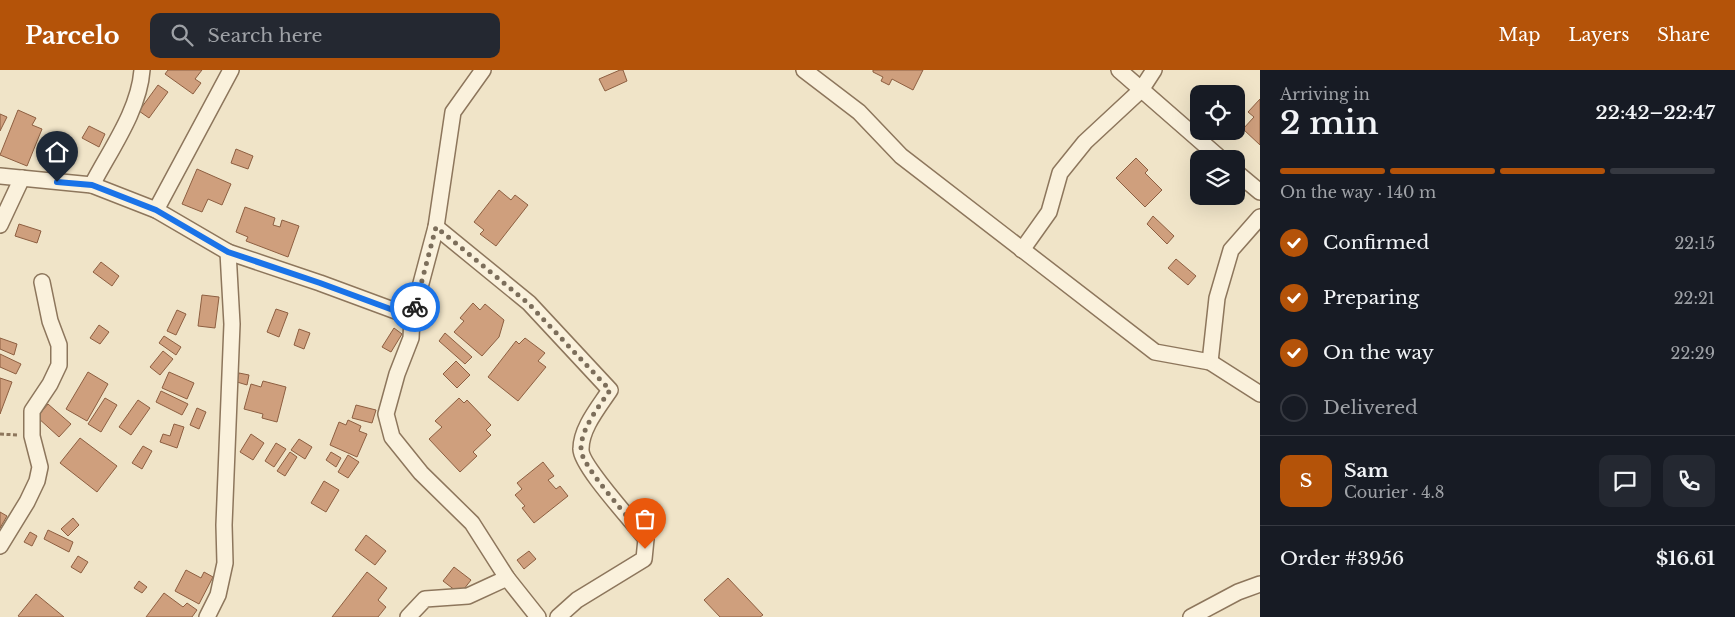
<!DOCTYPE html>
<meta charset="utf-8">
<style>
body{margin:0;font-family:"Libre Baskerville",serif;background:#242831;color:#f1f3f6;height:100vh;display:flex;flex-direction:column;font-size:19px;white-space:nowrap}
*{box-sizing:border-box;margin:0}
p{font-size:16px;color:#9ea1a6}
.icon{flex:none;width:28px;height:28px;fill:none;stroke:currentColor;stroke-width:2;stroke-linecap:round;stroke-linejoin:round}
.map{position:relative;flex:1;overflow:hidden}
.details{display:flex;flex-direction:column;background:#171b24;width:475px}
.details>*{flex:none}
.fabs{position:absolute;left:1190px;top:15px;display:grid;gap:10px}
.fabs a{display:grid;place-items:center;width:55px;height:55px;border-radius:10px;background:#171b24;box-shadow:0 5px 20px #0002;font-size:25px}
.pin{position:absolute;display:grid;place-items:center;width:42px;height:42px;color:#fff;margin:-51px -21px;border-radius:50% 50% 50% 0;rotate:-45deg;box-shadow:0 0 5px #0007}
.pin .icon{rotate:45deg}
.courier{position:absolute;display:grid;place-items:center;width:50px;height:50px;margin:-25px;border:4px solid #1a73e8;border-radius:50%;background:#fff;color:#222;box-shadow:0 1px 6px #0007}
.summary em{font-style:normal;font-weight:600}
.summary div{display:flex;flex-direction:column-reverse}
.summary{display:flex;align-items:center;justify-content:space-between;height:85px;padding:0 20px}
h1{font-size:32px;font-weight:600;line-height:38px}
.bar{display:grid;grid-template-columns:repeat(4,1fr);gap:8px 5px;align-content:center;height:60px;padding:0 20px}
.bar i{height:6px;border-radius:4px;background:#363941}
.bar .active{background:#b45309}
.bar p{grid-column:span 4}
.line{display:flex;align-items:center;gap:12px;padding:0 20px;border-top:1px solid #363941}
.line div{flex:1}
.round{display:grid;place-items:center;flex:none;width:52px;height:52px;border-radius:10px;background:#242831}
ol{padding:0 20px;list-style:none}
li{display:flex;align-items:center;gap:15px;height:55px}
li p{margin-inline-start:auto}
li .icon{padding:5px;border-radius:50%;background:#b45309;color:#fff;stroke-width:4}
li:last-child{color:#9ea1a6}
li i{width:28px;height:28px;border:2px solid #363941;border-radius:50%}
header{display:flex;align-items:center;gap:30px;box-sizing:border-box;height:70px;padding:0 25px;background:#b45309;color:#fff}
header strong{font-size:24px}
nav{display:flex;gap:28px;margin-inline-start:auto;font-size:18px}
.search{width:350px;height:45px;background:#242831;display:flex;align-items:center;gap:12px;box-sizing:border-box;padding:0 18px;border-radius:10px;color:#9ea1a6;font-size:19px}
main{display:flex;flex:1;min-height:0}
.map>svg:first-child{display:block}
.building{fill:#cf9f7d;stroke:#8d5f41}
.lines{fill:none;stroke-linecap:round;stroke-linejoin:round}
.minor-casing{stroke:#8d765c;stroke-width:18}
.path{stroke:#8d765c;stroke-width:3;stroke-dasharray:4 2.5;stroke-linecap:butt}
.minor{stroke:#faf1dc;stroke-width:15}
.done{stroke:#7c6e5b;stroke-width:5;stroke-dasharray:0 9}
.route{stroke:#1a73e8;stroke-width:6}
</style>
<header>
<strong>Parcelo</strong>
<div class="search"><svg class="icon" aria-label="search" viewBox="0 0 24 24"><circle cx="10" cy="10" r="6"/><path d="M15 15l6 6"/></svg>Search here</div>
<nav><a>Map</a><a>Layers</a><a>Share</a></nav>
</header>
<main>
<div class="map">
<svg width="1260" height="547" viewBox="0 0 1260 547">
<rect width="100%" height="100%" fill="#f0e4c8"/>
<g class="building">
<path d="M168,0h34l-7,9 6,4 -8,11 -28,-20z"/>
<path d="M620,0h3l4,11 -22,10 -6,-12z"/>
<path d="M873,0h50l-10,20 -21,-11 -3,6 -8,-4 2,-4 -10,-5z"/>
<path d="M158,15l10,7 -19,26 -10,-7z"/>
<path d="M1260,29v46l-17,-16 11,-12 -6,-5z"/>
<path d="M18,40l18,8 -4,7 10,4 -15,37 -27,-11z"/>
<path d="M0,44l7,3 -7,14z"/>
<path d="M89,56l16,8 -6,13 -17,-9z"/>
<path d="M236,79l17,7 -5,13 -17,-6z"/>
<path d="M1136,88l12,12 -3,3 17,17 -17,17 -29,-29z"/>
<path d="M197,99l34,15 -9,21 -14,-6 -6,13 -20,-8z"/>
<path d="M499,120l12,10 4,-5 13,10 -32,41 -16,-12 4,-4 -10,-8z"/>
<path d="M245,137l30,11 -2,7 7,2 2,-7 17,6 -11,31 -42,-16 2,-4 -12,-5z"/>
<path d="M1153,146l21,20 -7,8 -20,-20z"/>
<path d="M19,154l22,7 -4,12 -22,-7z"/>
<path d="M1176,189l20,17 -8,9 -20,-17z"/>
<path d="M101,192l18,14 -7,10 -19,-14z"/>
<path d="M202,225l17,2 -4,31 -17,-2z"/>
<path d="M473,233l7,7 5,-6 19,16 -5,17 -17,19 -28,-24 10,-11 -4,-3z"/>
<path d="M276,239l12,4 -9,24 -12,-5z"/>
<path d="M177,240l9,4 -10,21 -9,-4z"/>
<path d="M99,255l10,7 -9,12 -10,-6z"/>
<path d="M394,258l8,6 -11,18 -9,-5z"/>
<path d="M299,259l11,4 -6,16 -10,-4z"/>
<path d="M445,263l27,24 -7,7 -26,-23z"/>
<path d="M164,266l17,11 -5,8 -17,-12z"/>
<path d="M0,268l17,6 -3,11 -14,-6z"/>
<path d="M525,268l20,15 -7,8 8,6 -28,34 -30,-24 28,-36 3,3z"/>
<path d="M163,281l10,8 -13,16 -10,-8z"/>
<path d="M0,284l21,10 -5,10 -16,-7z"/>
<path d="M456,291l14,14 -13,13 -14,-14z"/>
<path d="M88,302l20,12 -21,37 -21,-12z"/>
<path d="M169,302l25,11 -7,16 -25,-11z"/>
<path d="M239,303l10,2 -2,10 -10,-3z"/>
<path d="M0,308l12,4 -12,32z"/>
<path d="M263,311l23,6 -9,35 -15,-4 1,-4 -19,-5 7,-25 10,3z"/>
<path d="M161,321l27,13 -6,11 -26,-13z"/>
<path d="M105,328l12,7 -16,27 -13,-8z"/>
<path d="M459,328l5,5 3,-3 24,25 -5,5 5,5 -18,17 4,4 -17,16 -31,-33 13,-12 -7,-6z"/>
<path d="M138,330l12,8 -19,27 -12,-8z"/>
<path d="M48,334l23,20 -12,13 -22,-20z"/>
<path d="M356,335l20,5 -4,13 -20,-5z"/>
<path d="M197,338l9,4 -7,17 -9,-4z"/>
<path d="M348,350l13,6 -2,5 8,3 -10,23 -27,-12 9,-23 7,3z"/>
<path d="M174,354l10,3 -7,21 -17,-6 3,-8 7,2z"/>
<path d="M251,364l13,9 -11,17 -13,-8z"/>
<path d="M80,368l37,28 -20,26 -37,-29z"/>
<path d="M299,369l13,8 -7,12 -14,-9z"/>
<path d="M276,373l10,6 -12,18 -9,-6z"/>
<path d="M143,376l9,5 -10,18 -10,-6z"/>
<path d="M290,382l7,5 -12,19 -8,-5z"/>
<path d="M331,382l10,6 -5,9 -10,-7z"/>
<path d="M348,385l11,7 -11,16 -10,-6z"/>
<path d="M543,392l11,14 -6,4 8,9 4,-3 8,10 -34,27 -12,-15 3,-2 -10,-11 7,-6 -5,-6z"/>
<path d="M324,411l15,9 -13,22 -15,-9z"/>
<path d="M0,442l7,4 -7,12z"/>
<path d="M73,448l6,7 -11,11 -7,-7z"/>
<path d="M48,460l25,12 -4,10 -25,-13z"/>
<path d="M30,462l7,4 -5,10 -8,-4z"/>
<path d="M366,465l20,16 -11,14 -20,-15z"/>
<path d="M529,481l7,8 -12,10 -7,-9z"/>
<path d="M78,486l10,6 -7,11 -10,-6z"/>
<path d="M454,497l17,13 -11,14 -17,-13z"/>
<path d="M186,500l15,8 3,-6 9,5 -14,27 -24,-13z"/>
<path d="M367,502l20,16 -9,12 8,7 -8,10h-46z"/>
<path d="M728,508l35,37 -3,2h-40l-16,-17z"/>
<path d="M139,511l8,6 -5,6 -8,-5z"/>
<path d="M164,523l19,14 4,-4 10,7 -5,7h-46z"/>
<path d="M36,524l28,23h-44l-2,-1z"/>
</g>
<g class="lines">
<g class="minor-casing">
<g id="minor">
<path d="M804,0l55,42 42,44 254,196 55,10 50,32"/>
<path d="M1119,0l102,89"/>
<path d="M1236,102l24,20"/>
<path d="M0,106l92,9 64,25 72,42 92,31 92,34 -1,21 -14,36 -11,40 6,23 29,36 51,50 35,55 31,39"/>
<path d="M92,115c18,-35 47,-74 50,-115"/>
<path d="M156,140l75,-140"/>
<path d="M0,155l22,-47"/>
<path d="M436,157l93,76 81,87c-11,17 -29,38 -29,59 -1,16 53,74 65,90l-2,20 -67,41 -19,17"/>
<path d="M1022,180l27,-38 11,-39 25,-31 56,-52 13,-20"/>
<path d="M412,247l24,-90 17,-115 30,-42"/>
<path d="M1210,292l7,-64 14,-48 29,-33"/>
<path d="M0,476l27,-44 10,-21 3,-14 -8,-31v-25l18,-27 9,-19v-20l-9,-24 -8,-39"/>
<path d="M207,547l11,-22 7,-32 -1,-38 8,-201 -4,-72"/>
<path d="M408,547l17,-18 43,-3 39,-18"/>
<path d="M1191,547l47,-25 22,-8"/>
</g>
</g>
<path class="path" d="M0,364l17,1"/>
<use href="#minor" class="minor"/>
</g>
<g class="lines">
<path class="done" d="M415,237l21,-80 92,76 82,87c-11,17 -29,38 -29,59 -1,16 53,74 65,90l-1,10"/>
<path class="route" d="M57,112l35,3 64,25 72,42 92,31 92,34 3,-10"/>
</g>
</svg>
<div class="fabs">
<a><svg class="icon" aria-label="locate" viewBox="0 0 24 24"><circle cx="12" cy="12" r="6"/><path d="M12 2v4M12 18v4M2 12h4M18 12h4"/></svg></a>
<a><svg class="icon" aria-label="layers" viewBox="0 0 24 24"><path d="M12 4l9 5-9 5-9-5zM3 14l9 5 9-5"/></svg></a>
</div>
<div class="pin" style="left:645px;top:479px;background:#ea580c"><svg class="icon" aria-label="bag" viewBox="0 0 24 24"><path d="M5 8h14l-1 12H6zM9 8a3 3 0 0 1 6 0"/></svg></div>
<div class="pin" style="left:57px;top:112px;background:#1f2937"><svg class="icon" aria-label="home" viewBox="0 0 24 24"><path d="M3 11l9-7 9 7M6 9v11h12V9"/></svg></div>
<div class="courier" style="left:415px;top:237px"><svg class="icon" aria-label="bike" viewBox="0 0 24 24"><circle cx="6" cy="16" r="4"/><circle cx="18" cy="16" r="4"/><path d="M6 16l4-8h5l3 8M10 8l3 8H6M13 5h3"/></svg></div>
</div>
<section class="details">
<div class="summary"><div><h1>2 min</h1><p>Arriving in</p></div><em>22:42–22:47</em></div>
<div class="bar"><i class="active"></i><i class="active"></i><i class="active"></i><i></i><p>On the way · 140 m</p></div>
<ol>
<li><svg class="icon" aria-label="check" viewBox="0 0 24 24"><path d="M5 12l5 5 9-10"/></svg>Confirmed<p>22:15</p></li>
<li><svg class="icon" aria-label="check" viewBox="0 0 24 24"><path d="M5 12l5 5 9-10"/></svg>Preparing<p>22:21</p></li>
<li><svg class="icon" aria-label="check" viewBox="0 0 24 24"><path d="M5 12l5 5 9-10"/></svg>On the way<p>22:29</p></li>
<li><i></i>Delivered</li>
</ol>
<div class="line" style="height:90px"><b class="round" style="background:#b45309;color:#fff">S</b><div><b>Sam</b><p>Courier · 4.8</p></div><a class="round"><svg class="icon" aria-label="chat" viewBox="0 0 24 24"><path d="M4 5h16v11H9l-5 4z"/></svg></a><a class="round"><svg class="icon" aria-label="phone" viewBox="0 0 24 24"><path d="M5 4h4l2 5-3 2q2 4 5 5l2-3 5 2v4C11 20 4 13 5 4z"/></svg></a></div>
<div class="line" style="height:65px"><div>Order #3956</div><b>$16.61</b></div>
</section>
</main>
